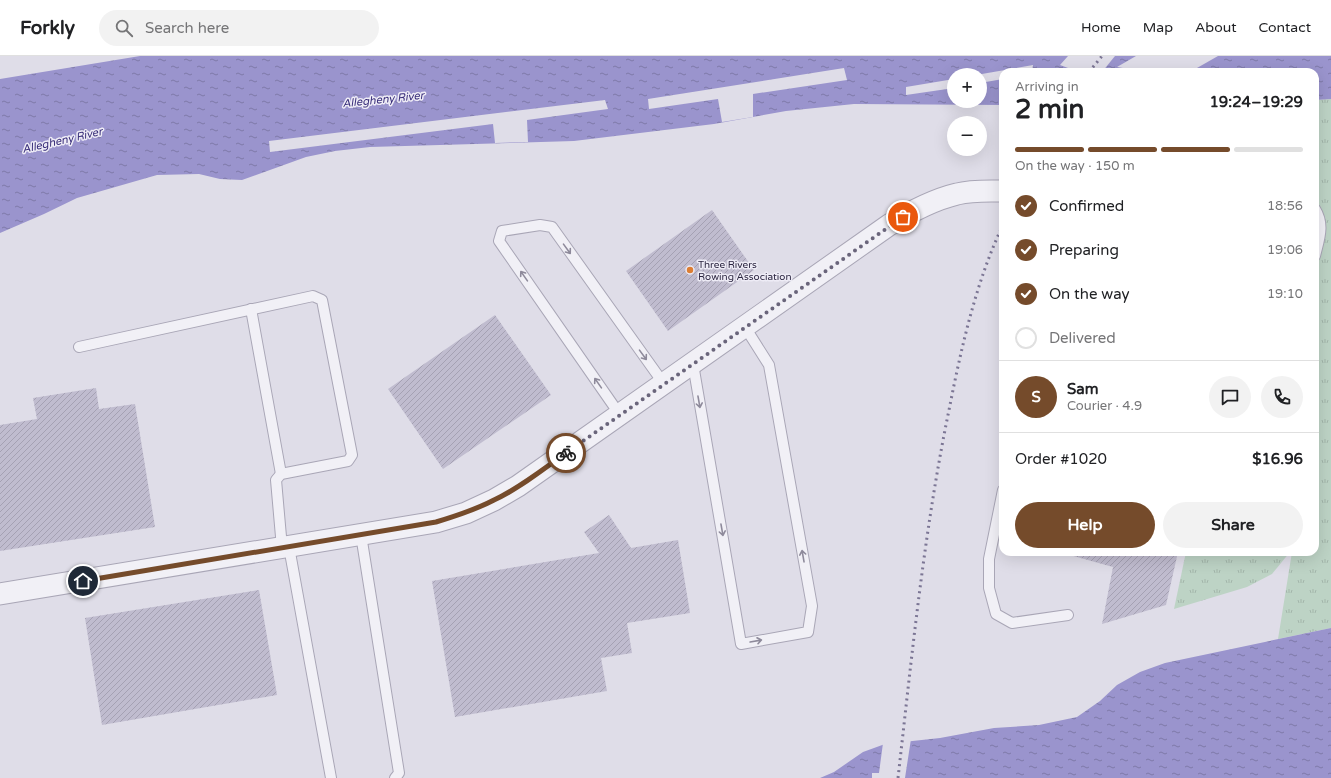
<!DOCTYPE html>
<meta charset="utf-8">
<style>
body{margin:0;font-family:"Varela Round",sans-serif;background:#f2f2f2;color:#202124;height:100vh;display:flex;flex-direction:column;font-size:15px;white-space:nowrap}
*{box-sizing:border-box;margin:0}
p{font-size:13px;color:#757577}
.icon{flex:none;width:22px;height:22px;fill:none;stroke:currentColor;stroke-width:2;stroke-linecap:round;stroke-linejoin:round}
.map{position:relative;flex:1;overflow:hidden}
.sheet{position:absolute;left:999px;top:12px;width:320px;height:488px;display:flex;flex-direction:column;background:#fff;border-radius:12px;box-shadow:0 4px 16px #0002}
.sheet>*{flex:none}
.buttons{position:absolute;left:947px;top:12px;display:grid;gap:8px}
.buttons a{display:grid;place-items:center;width:40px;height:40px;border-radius:50%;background:#fff;box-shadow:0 4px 16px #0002;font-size:20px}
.pin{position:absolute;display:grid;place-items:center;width:34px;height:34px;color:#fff;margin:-17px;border:2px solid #fff;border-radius:50%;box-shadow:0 1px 4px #0007}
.courier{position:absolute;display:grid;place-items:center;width:40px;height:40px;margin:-20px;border:3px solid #754b2b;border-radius:50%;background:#fff;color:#222;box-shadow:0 1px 5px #0007}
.summary em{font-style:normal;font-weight:800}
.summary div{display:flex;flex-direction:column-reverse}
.summary{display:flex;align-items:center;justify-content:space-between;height:68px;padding:0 16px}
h1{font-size:26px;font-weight:800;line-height:30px}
.bar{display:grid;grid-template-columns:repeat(4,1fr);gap:6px 4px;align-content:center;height:48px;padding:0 16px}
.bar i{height:5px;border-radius:3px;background:#e0e0e0}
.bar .selected{background:#754b2b}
.bar p{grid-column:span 4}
.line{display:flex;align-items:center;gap:10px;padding:0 16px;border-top:1px solid #e0e0e0}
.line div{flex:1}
.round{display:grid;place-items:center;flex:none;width:42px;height:42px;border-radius:21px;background:#f2f2f2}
ol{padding:0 16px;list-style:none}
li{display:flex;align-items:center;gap:12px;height:44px}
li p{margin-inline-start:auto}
li .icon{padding:4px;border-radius:50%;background:#754b2b;color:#fff;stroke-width:4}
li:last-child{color:#757577}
li i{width:22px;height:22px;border:2px solid #e0e0e0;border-radius:50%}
.action{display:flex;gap:8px;margin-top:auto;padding:8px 16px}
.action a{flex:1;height:46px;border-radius:24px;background:#754b2b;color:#fff;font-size:16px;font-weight:800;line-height:46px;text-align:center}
.action a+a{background:#f2f2f2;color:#202124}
header{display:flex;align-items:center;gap:24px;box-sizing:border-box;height:56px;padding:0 20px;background:#fff;border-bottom:1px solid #e0e0e0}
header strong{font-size:19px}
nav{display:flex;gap:22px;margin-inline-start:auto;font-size:14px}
.search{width:280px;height:36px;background:#f2f2f2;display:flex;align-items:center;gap:10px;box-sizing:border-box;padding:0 14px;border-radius:22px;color:#757577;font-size:15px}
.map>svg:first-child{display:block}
.grass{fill:url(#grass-tufts)}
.water{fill:url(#water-ripples);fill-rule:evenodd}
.pier{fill:#dfdde8}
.building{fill:url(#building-hatch)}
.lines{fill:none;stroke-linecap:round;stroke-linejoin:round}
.service-casing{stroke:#a9a6b6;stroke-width:12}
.minor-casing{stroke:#a9a6b6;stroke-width:23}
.service{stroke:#f1f0f6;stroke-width:10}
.minor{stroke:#f1f0f6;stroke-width:21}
.rail{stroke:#7b7594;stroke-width:3;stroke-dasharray:2 4;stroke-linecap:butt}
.oneway{stroke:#8e8a9b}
.done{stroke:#6a657b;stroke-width:4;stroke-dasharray:0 7.2}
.route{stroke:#754b2b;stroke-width:5}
.poi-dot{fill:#dc7e34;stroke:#eeecf6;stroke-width:1.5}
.labels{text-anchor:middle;stroke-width:3;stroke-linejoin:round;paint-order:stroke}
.poi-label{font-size:10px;fill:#2b2540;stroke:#eeecf6;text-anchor:start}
.water-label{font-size:11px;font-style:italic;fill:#362b78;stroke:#eeecf6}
</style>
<header>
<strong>Forkly</strong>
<div class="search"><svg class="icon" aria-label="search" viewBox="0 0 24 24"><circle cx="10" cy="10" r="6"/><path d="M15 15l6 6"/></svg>Search here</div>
<nav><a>Home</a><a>Map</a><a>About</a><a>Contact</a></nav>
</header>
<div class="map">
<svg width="1331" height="722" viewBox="0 0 1331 722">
<defs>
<pattern id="grass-tufts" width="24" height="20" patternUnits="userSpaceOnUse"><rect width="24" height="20" fill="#bdd3c5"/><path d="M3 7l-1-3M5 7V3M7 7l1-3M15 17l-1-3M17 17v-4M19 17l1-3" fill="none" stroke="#a3b5aa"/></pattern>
<pattern id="water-ripples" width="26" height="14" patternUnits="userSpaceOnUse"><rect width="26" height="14" fill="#9a94cd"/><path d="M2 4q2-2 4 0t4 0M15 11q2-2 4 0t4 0" fill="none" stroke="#7e79a8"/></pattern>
<pattern id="building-hatch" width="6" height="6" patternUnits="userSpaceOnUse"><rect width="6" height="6" fill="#c0bccf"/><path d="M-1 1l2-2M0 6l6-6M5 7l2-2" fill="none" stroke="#a5a1b3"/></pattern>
</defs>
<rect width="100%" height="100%" fill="#dfdde8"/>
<g class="grass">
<path d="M1331,43v529l-53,11 14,-87h23v-452z"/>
<path d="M1186,496h104l-18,22 -25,13 -73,22z"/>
</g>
<g class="water">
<path d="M140,0h1191v43l-16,1v-28h-312v33l-149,-1 -68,7 -72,13 -140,17 -204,6 -35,4 -29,6 -64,23 -22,-1 -21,-5 -42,1 -80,23 -33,16 -44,19v-154zM954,19h26v26h-26z"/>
<path d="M1331,572v150h-511l14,-6 29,-20 22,-8 55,-6 54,-10 45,-3 38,-8 23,-16 17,-16 23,-13 25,-9z"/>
</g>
<g class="pier">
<path d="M1068,0h47l-13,16h-37l3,-4 -8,-3z"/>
<path d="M1136,0h82l-28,16h-51l1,-1 -23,-4z"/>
<path d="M1033,9l-1,7h-29v7l-23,4v-8h-4z"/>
<path d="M844,12l3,12 -94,14v23l-31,5 -4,-23 -69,10 -1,-10z"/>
<path d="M954,23v9l-48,7v-8z"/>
<path d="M605,44l3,9 -81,11 1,22 -33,1 -2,-19 -223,28 -1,-11z"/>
<path d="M911,683l-6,39h-33v-5h7l4,-30z"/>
</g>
<g class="building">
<path d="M712,154l42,60 -86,61 -42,-60z"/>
<path d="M495,259l56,80 -108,74 -55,-80z"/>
<path d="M96,332l3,21 36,-5 20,123 -155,24v-126l37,-6 -4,-21z"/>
<path d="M609,459l22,33 47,-8 12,73 -63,10 5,30 -31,5 6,33 -152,26 -23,-136 167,-28 -15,-21z"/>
<path d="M1059,496h119l-12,53 -64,19 11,-57z"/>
<path d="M259,534l18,105 -175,30 -17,-107z"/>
</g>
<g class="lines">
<g class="service-casing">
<g id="service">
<path d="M1315,153c10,16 4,30 0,47"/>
<path d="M251,253l30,165"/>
<path d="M79,291l234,-51 9,4 30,155 -4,6 -67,13 -5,6 6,68"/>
<path d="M693,308l48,280 67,-12 4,-26 -43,-241 -24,-38"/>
<path d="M620,359l-121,-174 3,-10 38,-6 12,2 112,157"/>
<path d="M1003,434l-14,69v29l7,26 16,9 56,-8"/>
<path d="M361,479l38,238 -4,5"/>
<path d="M289,491l42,231"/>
</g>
</g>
<g class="minor-casing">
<path id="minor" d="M0,538l436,-72 30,-9 28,-13 24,-14 371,-261c21,-13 43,-25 68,-31 15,-4 31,-3 46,-3"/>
</g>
<use href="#service" class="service"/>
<use href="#minor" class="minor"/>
<g class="rail">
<path d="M1089,16l13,-16"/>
<path d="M898,722c14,-123 26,-247 51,-368 12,-61 27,-129 54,-185"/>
</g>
</g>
<defs><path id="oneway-shaft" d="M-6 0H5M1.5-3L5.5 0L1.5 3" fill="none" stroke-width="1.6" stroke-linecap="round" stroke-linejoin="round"/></defs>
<g class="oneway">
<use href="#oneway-shaft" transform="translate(567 193) rotate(54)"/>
<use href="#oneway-shaft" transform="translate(524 220) rotate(-125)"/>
<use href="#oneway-shaft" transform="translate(643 299) rotate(54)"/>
<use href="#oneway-shaft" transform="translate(598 327) rotate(-125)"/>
<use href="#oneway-shaft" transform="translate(699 346) rotate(80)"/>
<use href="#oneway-shaft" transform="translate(722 474) rotate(80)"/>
<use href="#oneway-shaft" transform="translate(803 500) rotate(-100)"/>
<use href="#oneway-shaft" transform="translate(756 585) rotate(-10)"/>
</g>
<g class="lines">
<path class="done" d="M566,397l337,-236"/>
<path class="route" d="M83,525l353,-59c20,-6 39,-12 58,-22 26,-12 49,-31 72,-47"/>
</g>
<circle class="poi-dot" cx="690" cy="214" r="4"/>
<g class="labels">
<g class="poi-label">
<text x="698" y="212">Three Rivers<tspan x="698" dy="12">Rowing Association</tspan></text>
</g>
<g class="water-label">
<text transform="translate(383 43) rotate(-6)" y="4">Allegheny River</text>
<text transform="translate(62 84) rotate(-13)" y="4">Allegheny River</text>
</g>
</g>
</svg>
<div class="buttons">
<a>+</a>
<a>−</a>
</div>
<div class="pin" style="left:903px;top:161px;background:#ea580c"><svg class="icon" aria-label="bag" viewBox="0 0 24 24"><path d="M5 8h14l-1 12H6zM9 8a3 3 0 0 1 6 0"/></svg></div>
<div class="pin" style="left:83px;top:525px;background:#1f2937"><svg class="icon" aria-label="home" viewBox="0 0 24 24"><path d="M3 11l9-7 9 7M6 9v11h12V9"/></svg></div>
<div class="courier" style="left:566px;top:397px"><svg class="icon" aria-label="bike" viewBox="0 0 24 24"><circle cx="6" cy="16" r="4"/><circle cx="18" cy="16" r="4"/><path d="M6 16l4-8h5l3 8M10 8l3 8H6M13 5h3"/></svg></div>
<section class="sheet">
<div class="summary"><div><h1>2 min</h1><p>Arriving in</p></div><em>19:24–19:29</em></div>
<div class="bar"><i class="selected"></i><i class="selected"></i><i class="selected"></i><i></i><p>On the way · 150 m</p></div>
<ol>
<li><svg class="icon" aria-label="check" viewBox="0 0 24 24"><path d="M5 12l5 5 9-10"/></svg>Confirmed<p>18:56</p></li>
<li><svg class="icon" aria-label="check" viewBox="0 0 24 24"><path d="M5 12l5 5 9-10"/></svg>Preparing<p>19:06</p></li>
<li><svg class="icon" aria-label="check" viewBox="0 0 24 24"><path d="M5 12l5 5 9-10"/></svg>On the way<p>19:10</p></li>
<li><i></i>Delivered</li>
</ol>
<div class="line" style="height:72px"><b class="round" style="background:#754b2b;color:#fff">S</b><div><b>Sam</b><p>Courier · 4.9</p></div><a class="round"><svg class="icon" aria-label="chat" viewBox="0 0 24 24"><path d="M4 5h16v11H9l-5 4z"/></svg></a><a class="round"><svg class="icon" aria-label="phone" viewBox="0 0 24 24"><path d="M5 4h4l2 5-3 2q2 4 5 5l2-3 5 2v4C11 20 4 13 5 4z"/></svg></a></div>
<div class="line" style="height:52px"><div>Order #1020</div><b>$16.96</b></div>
<div class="action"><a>Help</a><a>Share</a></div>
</section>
</div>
